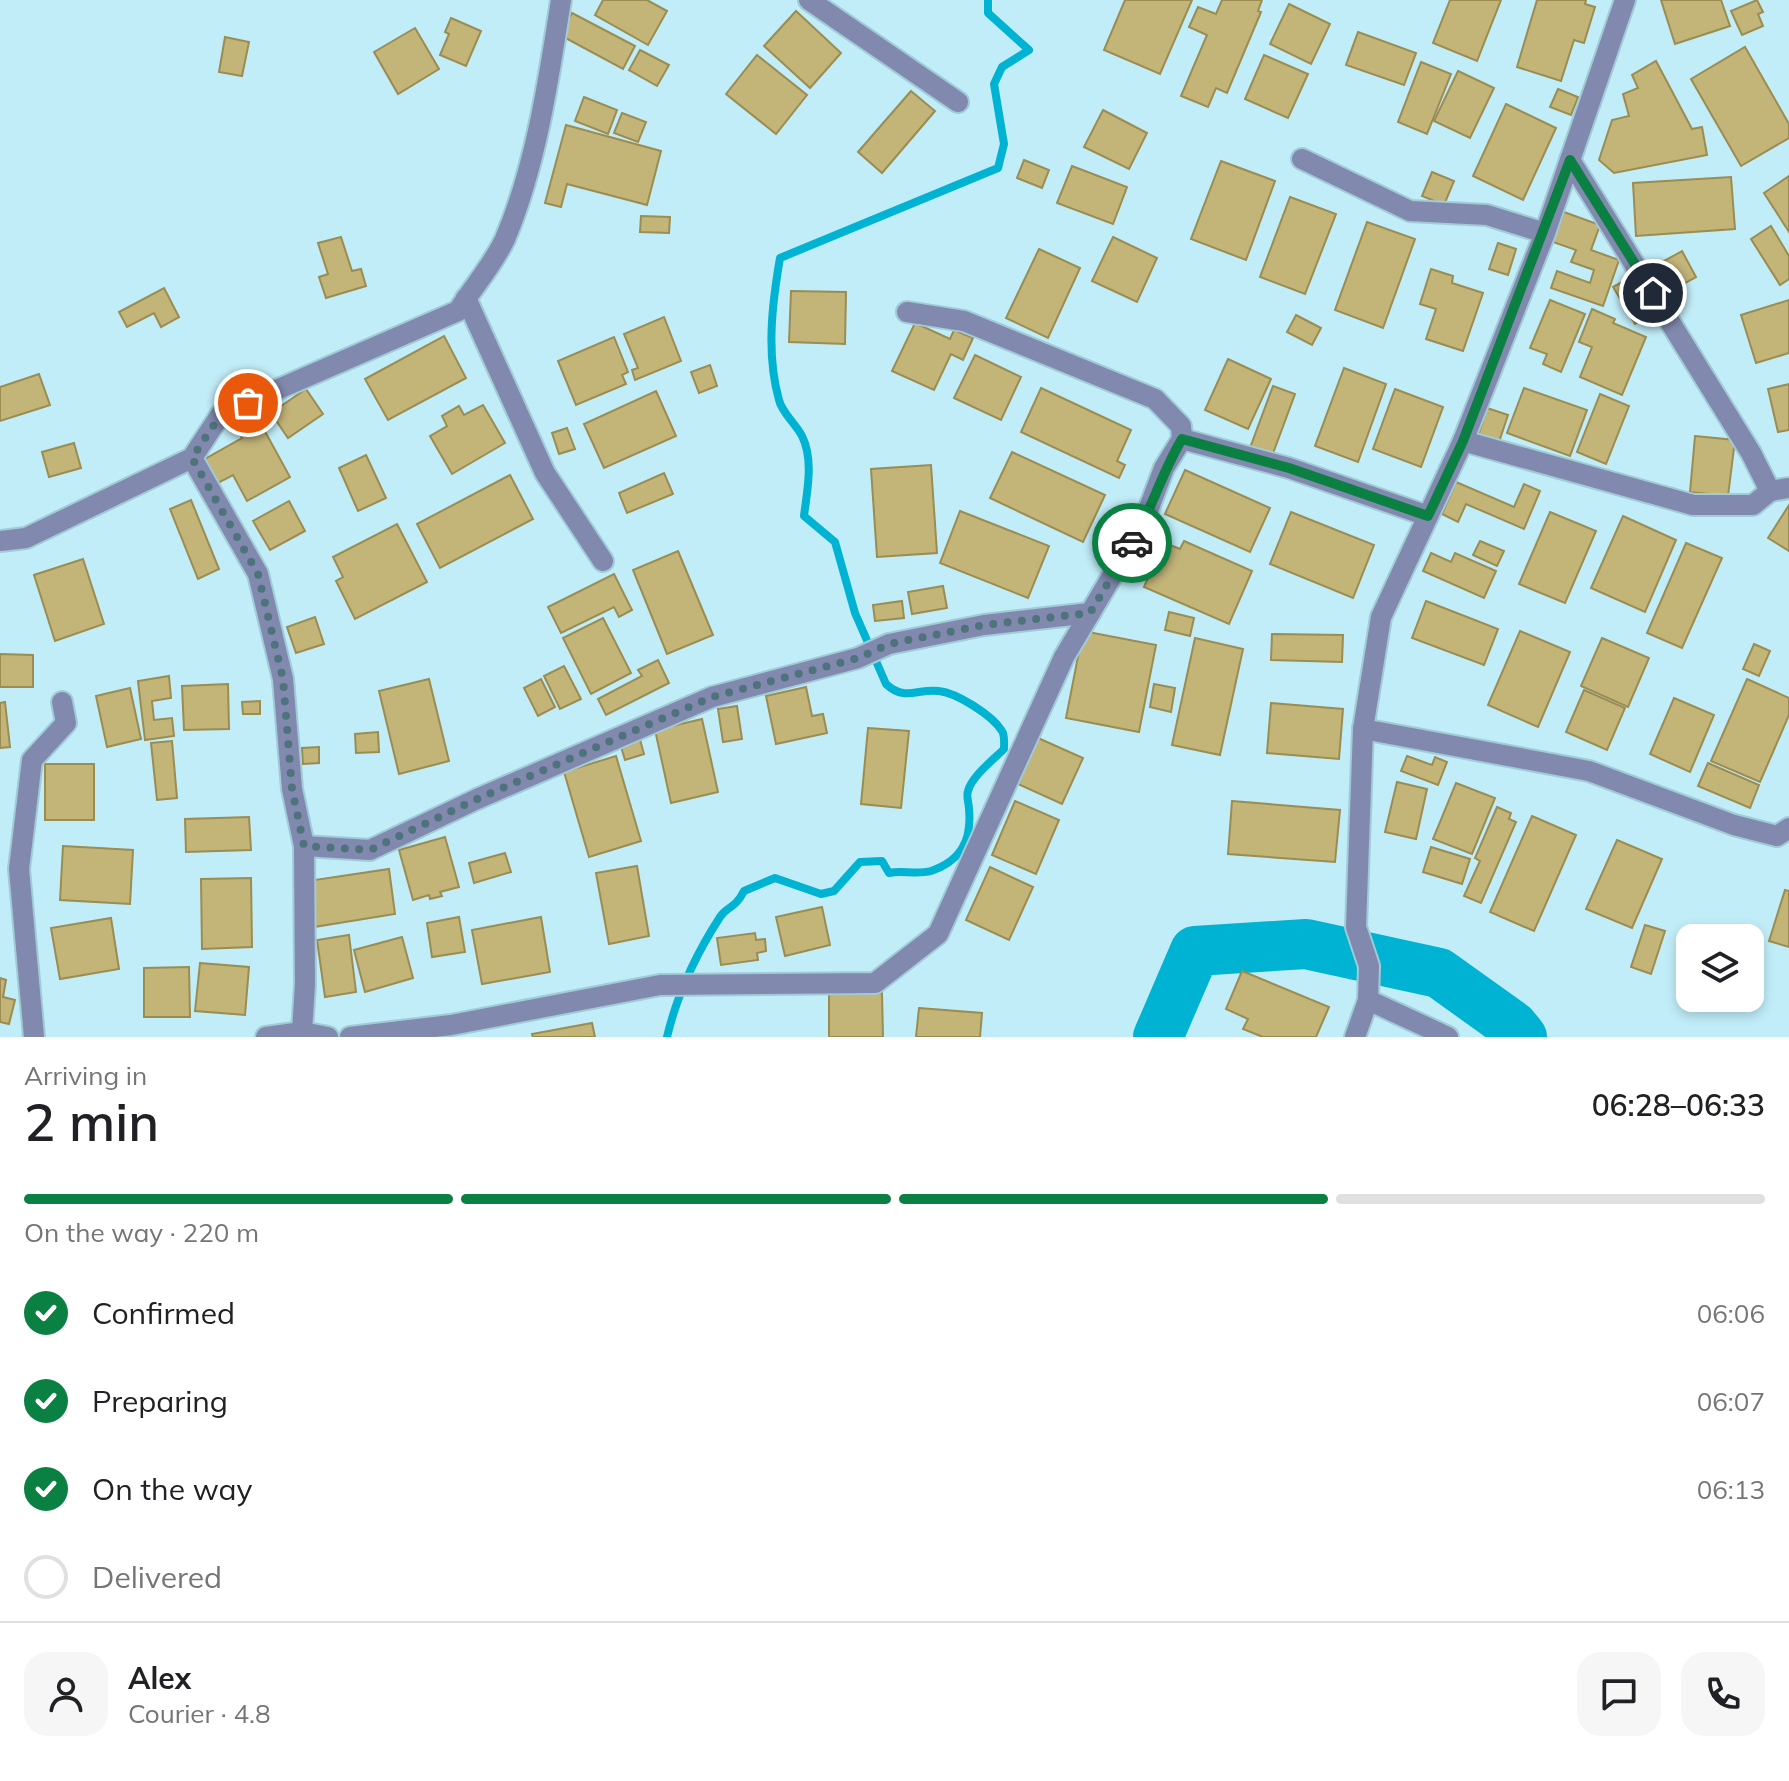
<!DOCTYPE html>
<meta charset="utf-8">
<style>
body{margin:0;font-family:Mulish,sans-serif;background:#f6f6f6;color:#202124;height:100vh;display:flex;flex-direction:column;font-size:30px;white-space:nowrap}
*{box-sizing:border-box;margin:0}
p{font-size:26px;color:#757577}
.icon{flex:none;width:44px;height:44px;fill:none;stroke:currentColor;stroke-width:2;stroke-linecap:round;stroke-linejoin:round}
.map{position:relative;height:1037px;overflow:hidden}
.panel{display:flex;flex-direction:column;background:#fff;flex:1}
.panel>*{flex:none}
.tools{position:absolute;left:1676px;top:924px;display:grid;gap:16px}
.tools a{display:grid;place-items:center;width:88px;height:88px;border-radius:16px;background:#fff;box-shadow:0 4px 12px #0003;font-size:40px}
.pin{position:absolute;display:grid;place-items:center;width:68px;height:68px;color:#fff;margin:-34px;border:4px solid #fff;border-radius:50%;box-shadow:0 2px 8px #0007}
.courier{position:absolute;display:grid;place-items:center;width:80px;height:80px;margin:-40px;border:6px solid #0b8043;border-radius:50%;background:#fff;color:#222;box-shadow:0 2px 10px #0007}
.summary em{font-style:normal;font-weight:600}
.summary div{display:flex;flex-direction:column-reverse}
.summary{display:flex;align-items:center;justify-content:space-between;height:136px;padding:0 24px}
h1{font-size:52px;font-weight:600;line-height:60px}
.bar{display:grid;grid-template-columns:repeat(4,1fr);gap:12px 8px;align-content:center;height:96px;padding:0 24px}
.bar i{height:10px;border-radius:6px;background:#e0e0e0}
.bar .current{background:#0b8043}
.bar p{grid-column:span 4}
.line{display:flex;align-items:center;gap:20px;padding:0 24px;border-top:2px solid #e0e0e0}
.line div{flex:1}
.round{display:grid;place-items:center;flex:none;width:84px;height:84px;border-radius:24px;background:#f6f6f6}
ol{padding:0 24px;list-style:none}
li{display:flex;align-items:center;gap:24px;height:88px}
li p{margin-inline-start:auto}
li .icon{padding:8px;border-radius:50%;background:#0b8043;color:#fff;stroke-width:4}
li:last-child{color:#757577}
li i{width:44px;height:44px;border:4px solid #e0e0e0;border-radius:50%}
.map>svg:first-child{display:block}
.lines{fill:none;stroke-linecap:round;stroke-linejoin:round}
.stream{stroke:#00b3d2;stroke-width:8}
.river{stroke:#00b3d2;stroke-width:50}
.building{fill:#c3b478;stroke:#9b8c51;stroke-width:2}
.minor-casing{stroke:#a1cbd6;stroke-width:24}
.minor{stroke:#8189ae;stroke-width:20}
.done{stroke:#4f737c;stroke-width:8;stroke-dasharray:0 14.4}
.route{stroke:#0b8043;stroke-width:10}
</style>
<div class="map">
<svg width="1789" height="1037" viewBox="0 0 1789 1037">
<rect width="100%" height="100%" fill="#c1edf9"/>
<g class="lines">
<path class="stream" d="M667,1037c10,-42 29,-83 53,-120 7,-11 15,-8 24,-26l31,-13 46,16 13,-3 26,-29 22,-1 7,12c14,-3 27,2 42,-2 30,-10 41,-31 38,-62 0,-5 -3,-13 -1,-18 4,-15 25,-31 36,-42 0,-6 1,-13 -2,-18 -10,-16 -45,-38 -63,-40 -21,-3 -34,11 -53,-7l-31,-71 -20,-71 -31,-26c3,-25 10,-56 -2,-80 -6,-12 -20,-23 -23,-36 -13,-46 -7,-96 1,-142l218,-90 6,-24 -10,-60 8,-17 27,-17 -41,-37v-13"/>
<path class="river" d="M1158,1037l37,-86 111,-7 133,29 74,53 9,11"/>
</g>
<g class="building">
<path d="M603,0h44l20,11 -19,34 -53,-30z"/>
<path d="M1125,0h67l-32,74 -56,-24z"/>
<path d="M1222,0h40l-4,11 3,1 -34,81 -11,-5 -8,19 -27,-11 26,-61 -18,-8 9,-20 18,7z"/>
<path d="M1450,0h51l-24,61 -44,-18z"/>
<path d="M1537,0h49l-1,4 10,3 -11,36 -10,-3 -13,41 -44,-14z"/>
<path d="M1661,0h60l9,26 -55,18z"/>
<path d="M1757,0l6,12 -5,2 5,12 -21,9 -11,-24z"/>
<path d="M1289,4l41,20 -19,40 -41,-20z"/>
<path d="M796,11l45,42 -31,35 -46,-42z"/>
<path d="M572,13l63,33 -12,23 -63,-34z"/>
<path d="M451,18l30,13 -15,35 -26,-11 9,-21 -4,-2z"/>
<path d="M415,28l24,41 -41,25 -24,-42z"/>
<path d="M1358,32l58,21 -12,32 -58,-20z"/>
<path d="M225,37l24,5 -7,34 -23,-4z"/>
<path d="M1745,47l44,77v14l-48,28 -50,-87z"/>
<path d="M640,50l29,15 -12,21 -28,-16z"/>
<path d="M757,55l50,40 -31,39 -50,-40z"/>
<path d="M1264,55l44,19 -20,44 -43,-19z"/>
<path d="M1656,61l36,68 10,-2 5,28 -93,18 -15,-13 13,-40 17,-4 -6,-22 15,-6 -6,-13z"/>
<path d="M1421,62l30,12 -24,60 -29,-12z"/>
<path d="M1458,71l36,17 -24,50 -36,-17z"/>
<path d="M1558,89l20,8 -7,18 -21,-8z"/>
<path d="M911,91l24,20 -53,62 -24,-21z"/>
<path d="M584,97l33,13 -9,24 -33,-13z"/>
<path d="M1506,104l50,24 -33,72 -50,-24z"/>
<path d="M1103,110l44,23 -18,36 -45,-22z"/>
<path d="M622,113l24,9 -8,20 -24,-9z"/>
<path d="M566,125l95,26 -14,54 -80,-21 -6,23 -16,-4z"/>
<path d="M1024,160l25,10 -7,18 -25,-10z"/>
<path d="M1221,161l54,20 -29,79 -55,-21z"/>
<path d="M1072,166l55,21 -14,37 -56,-21z"/>
<path d="M1432,172l22,9 -10,24 -22,-9z"/>
<path d="M1789,176v56l-25,-39z"/>
<path d="M1731,177l4,52 -99,7 -3,-53z"/>
<path d="M1290,197l46,17 -31,80 -45,-17z"/>
<path d="M1564,212l36,13 -9,25 28,10 -16,46 -52,-18 6,-17 33,12 4,-13 -23,-8 5,-12 -23,-8z"/>
<path d="M641,216l29,1 -1,16 -29,-1z"/>
<path d="M1367,222l48,17 -32,89 -48,-18z"/>
<path d="M1771,226l18,30v23l-9,6 -29,-46z"/>
<path d="M341,237l11,34 9,-2 5,17 -40,12 -7,-21 9,-3 -10,-31z"/>
<path d="M1113,237l44,21 -20,44 -45,-21z"/>
<path d="M1498,243l18,6 -8,26 -19,-6z"/>
<path d="M1039,249l41,19 -32,70 -42,-20z"/>
<path d="M1682,251l14,26 -25,14 -14,-26z"/>
<path d="M1431,269l22,7 -1,7 31,10 -20,58 -37,-12 10,-30 -16,-5z"/>
<path d="M1633,276l22,36 -20,12 -22,-37z"/>
<path d="M164,288l15,29 -18,10 -7,-14 -27,14 -8,-15z"/>
<path d="M791,291l55,1 -1,52 -56,-2z"/>
<path d="M1550,300l35,14 -24,58 -18,-8 4,-10 -17,-6z"/>
<path d="M1789,300v53l-33,10 -15,-48z"/>
<path d="M1592,309l23,10 -2,4 33,14 -24,58 -42,-18 12,-30 -13,-5z"/>
<path d="M1296,315l25,13 -9,17 -25,-13z"/>
<path d="M664,317l17,44 -46,19 -3,-10 6,-2 -14,-34z"/>
<path d="M915,323l35,16 4,-9 19,8 -10,22 -12,-6 -17,36 -42,-19z"/>
<path d="M444,336l22,42 -78,42 -23,-41z"/>
<path d="M614,337l14,35 -6,3 4,9 -50,21 -18,-44z"/>
<path d="M975,355l46,22 -20,43 -47,-22z"/>
<path d="M1228,359l43,20 -23,50 -43,-19z"/>
<path d="M710,365l7,21 -18,7 -8,-21z"/>
<path d="M1344,368l42,16 -28,78 -43,-16z"/>
<path d="M39,374l11,31 -50,16v-34z"/>
<path d="M1789,384v46l-11,2 -10,-43z"/>
<path d="M1273,386l22,8 -23,62 -22,-8z"/>
<path d="M1041,388l90,42 -14,31 8,4 -6,13 -98,-46z"/>
<path d="M1524,388l63,22 -17,46 -63,-23z"/>
<path d="M306,389l17,25 -35,24 -17,-25z"/>
<path d="M1395,389l48,18 -22,60 -48,-18z"/>
<path d="M656,391l20,45 -72,32 -20,-44z"/>
<path d="M1600,394l29,12 -23,58 -29,-12z"/>
<path d="M483,405l22,38 -53,31 -22,-38 17,-10 -5,-10 17,-10 5,9z"/>
<path d="M1487,408l21,7 -9,27 -21,-6z"/>
<path d="M256,415l34,62 -43,24 -14,-26 -15,8 -13,-24 37,-21 -6,-12z"/>
<path d="M567,428l8,21 -16,5 -7,-21z"/>
<path d="M1695,436l40,4 -7,56 -38,-4z"/>
<path d="M74,443l7,25 -32,9 -7,-25z"/>
<path d="M1012,452l93,43 -22,47 -93,-44z"/>
<path d="M366,455l20,43 -28,13 -19,-43z"/>
<path d="M931,465l6,88 -60,4 -6,-88z"/>
<path d="M1185,470l85,38 -20,44 -85,-38z"/>
<path d="M664,473l9,21 -46,19 -8,-20z"/>
<path d="M510,475l23,44 -93,49 -23,-44z"/>
<path d="M1456,482l58,25 10,-23 16,7 -16,38 -58,-25 -8,18 -16,-8z"/>
<path d="M191,500l28,69 -21,10 -28,-70z"/>
<path d="M289,501l16,30 -35,19 -17,-29z"/>
<path d="M1789,505v46l-21,-13z"/>
<path d="M960,511l89,35 -21,52 -88,-35z"/>
<path d="M1291,512l83,33 -21,53 -83,-34z"/>
<path d="M1550,512l46,19 -31,72 -46,-19z"/>
<path d="M1623,516l53,24 -31,72 -54,-24z"/>
<path d="M397,524l30,58 -72,37 -19,-38 7,-4 -10,-20z"/>
<path d="M1184,541l68,30 -23,53 -85,-37 19,-45 17,7z"/>
<path d="M1480,541l24,10 -7,15 -24,-11z"/>
<path d="M1686,543l36,15 -40,90 -35,-15z"/>
<path d="M678,551l35,84 -46,19 -34,-84z"/>
<path d="M1431,553l20,9 4,-9 41,18 -12,27 -61,-27z"/>
<path d="M83,559l21,65 -49,17 -21,-66z"/>
<path d="M614,574l18,36 -13,7 -5,-10 -53,26 -13,-26z"/>
<path d="M943,586l4,22 -35,6 -4,-22z"/>
<path d="M902,601l2,17 -29,3 -2,-16z"/>
<path d="M1426,601l72,28 -14,36 -72,-27z"/>
<path d="M1169,612l25,6 -4,18 -25,-6z"/>
<path d="M315,617l9,27 -28,9 -9,-26z"/>
<path d="M603,618l28,55 -40,21 -28,-56z"/>
<path d="M1083,631l73,14 -17,87 -73,-14z"/>
<path d="M1520,631l50,21 -32,75 -50,-22z"/>
<path d="M1272,634l71,1 -1,27 -71,-2z"/>
<path d="M1195,638l48,11 -23,106 -48,-10z"/>
<path d="M1602,638l47,20 -21,49 -47,-21z"/>
<path d="M1754,644l16,7 -11,25 -16,-7z"/>
<path d="M0,654l33,1v32h-33z"/>
<path d="M658,660l11,23 -63,32 -8,-16 44,-23 -4,-6z"/>
<path d="M564,666l17,33 -21,10 -16,-33z"/>
<path d="M169,676l2,22 -19,3 2,19 18,-2 2,18 -29,4 -7,-59z"/>
<path d="M429,679l20,82 -50,13 -20,-83z"/>
<path d="M541,679l14,28 -17,9 -14,-28z"/>
<path d="M1747,679l42,19v17l-29,67 -49,-21z"/>
<path d="M228,684l1,45 -45,1 -2,-44z"/>
<path d="M1154,684l21,4 -4,24 -21,-5z"/>
<path d="M806,687l6,29 11,-2 4,19 -51,11 -10,-48z"/>
<path d="M130,688l11,51 -34,8 -11,-51z"/>
<path d="M1584,690l41,18 -18,42 -41,-18z"/>
<path d="M1674,698l40,17 -24,57 -40,-18z"/>
<path d="M260,701v13h-17l-1,-12z"/>
<path d="M5,702l5,45 -10,1v-45z"/>
<path d="M1271,703l72,6 -4,50 -72,-6z"/>
<path d="M737,706l5,33 -19,3 -5,-33z"/>
<path d="M702,719l16,73 -47,11 -16,-73z"/>
<path d="M868,728l41,3 -8,77 -40,-4z"/>
<path d="M378,732l1,20 -23,1 -1,-19z"/>
<path d="M639,736l5,18 -19,6 -5,-17z"/>
<path d="M1038,738l45,20 -21,46 -44,-20z"/>
<path d="M172,741l5,57 -20,2 -6,-57z"/>
<path d="M319,747v16l-16,1 -1,-16z"/>
<path d="M616,756l25,85 -52,16 -25,-85z"/>
<path d="M1407,756l25,9 3,-8 12,5 -9,23 -37,-14z"/>
<path d="M1708,763l51,22 -9,23 -52,-22z"/>
<rect x="45" y="764" width="49" height="56"/>
<path d="M1397,782l30,7 -11,50 -31,-7z"/>
<path d="M1456,783l39,15 -23,56 -39,-15z"/>
<path d="M1015,801l44,19 -23,54 -44,-19z"/>
<path d="M1232,801l108,9 -5,52 -107,-8z"/>
<path d="M1497,807l14,6 -2,6 7,3 -35,81 -17,-7 16,-35 -5,-3z"/>
<path d="M1532,816l44,19 -42,96 -44,-19z"/>
<path d="M249,817l2,33 -65,2 -1,-33z"/>
<path d="M445,837l14,50 -19,5 2,4 -12,3 -1,-4 -16,5 -14,-50z"/>
<path d="M1617,840l45,19 -30,69 -46,-19z"/>
<path d="M63,846l70,4 -3,54 -70,-4z"/>
<path d="M1431,847l39,12 -8,25 -39,-12z"/>
<path d="M505,853l6,19 -37,11 -5,-20z"/>
<path d="M637,866l12,70 -40,8 -13,-71z"/>
<path d="M990,867l43,20 -24,53 -43,-20z"/>
<path d="M389,869l6,45 -81,13 -6,-46z"/>
<path d="M251,878l1,69 -50,2 -1,-70z"/>
<path d="M1785,890l4,1v56l-20,-6z"/>
<path d="M822,907l8,38 -45,11 -9,-39z"/>
<path d="M459,917l6,35 -33,5 -5,-34z"/>
<path d="M541,917l9,55 -68,12 -10,-54z"/>
<path d="M111,918l8,51 -59,10 -9,-51z"/>
<path d="M1645,925l20,6 -14,43 -20,-7z"/>
<path d="M755,933l1,7 9,-1 1,12 -9,2 1,7 -37,5 -4,-27z"/>
<path d="M349,935l7,57 -31,5 -8,-57z"/>
<path d="M402,937l11,41 -48,14 -11,-42z"/>
<path d="M200,963l49,4 -4,48 -50,-4z"/>
<path d="M189,967l1,50h-46v-49z"/>
<path d="M1242,971l87,36 -13,30h-53l-20,-8 5,-10 -22,-10z"/>
<path d="M0,978l6,2 -3,17 12,3 -6,24 -9,-2z"/>
<path d="M882,993l1,44h-54v-43z"/>
<path d="M919,1008l63,5 -2,24h-64z"/>
<path d="M592,1023l3,14h-62l-1,-3z"/>
</g>
<g class="lines">
<g class="minor-casing">
<g id="minor">
<path d="M809,0l149,102"/>
<path d="M1302,159l108,52 77,4 58,18"/>
<path d="M1570,160l181,293 19,38 19,-3"/>
<path d="M466,298l79,175 58,88"/>
<path d="M907,312l57,9 191,78 26,27 1,13 107,29 139,48"/>
<path d="M1463,441l230,64h60l17,-14"/>
<path d="M192,458l66,116 25,105 9,110 12,57 1,138 -3,48"/>
<path d="M0,541l26,-3 166,-80 29,-44 237,-103c15,-24 35,-46 47,-72 31,-73 44,-161 56,-239"/>
<path d="M1363,729l226,42 145,54 43,11 12,-8"/>
<path d="M304,846l66,4 107,-51 235,-102 146,-39 31,-14 95,-19 106,-12"/>
<path d="M1368,1000l80,37"/>
<path d="M34,1037l-15,-168 13,-109 34,-37 -4,-21"/>
<path d="M266,1037l36,-5 26,5"/>
<path d="M350,1037l101,-12 209,-40 215,-2 63,-49 126,-277 79,-133 21,-56 18,-29"/>
<path d="M1355,1037l13,-37 1,-34 -13,-39 7,-198 18,-112 82,-176 82,-208 80,-233"/>
</g>
</g>
<use href="#minor" class="minor"/>
</g>
<g class="lines">
<path class="done" d="M248,403l-27,11 -29,44 66,116 25,105 9,110 12,57 66,4 107,-51 235,-102 146,-39 31,-14 95,-19 106,-12 42,-70"/>
<path class="route" d="M1132,543c20,-34 30,-71 50,-104l107,29 139,48 35,-75 107,-281 83,133"/>
</g>
</svg>
<div class="tools">
<a><svg class="icon" aria-label="layers" viewBox="0 0 24 24"><path d="M12 4l9 5-9 5-9-5zM3 14l9 5 9-5"/></svg></a>
</div>
<div class="pin" style="left:248px;top:403px;background:#ea580c"><svg class="icon" aria-label="bag" viewBox="0 0 24 24"><path d="M5 8h14l-1 12H6zM9 8a3 3 0 0 1 6 0"/></svg></div>
<div class="pin" style="left:1653px;top:293px;background:#1f2937"><svg class="icon" aria-label="home" viewBox="0 0 24 24"><path d="M3 11l9-7 9 7M6 9v11h12V9"/></svg></div>
<div class="courier" style="left:1132px;top:543px"><svg class="icon" aria-label="car" viewBox="0 0 24 24"><path d="M5 17H2v-5l4-1 3-4h7l3 4 3 1v5h-3M9 17h6M6 11h13"/><circle cx="7" cy="17" r="2"/><circle cx="17" cy="17" r="2"/></svg></div>
</div>
<section class="panel">
<div class="summary"><div><h1>2 min</h1><p>Arriving in</p></div><em>06:28–06:33</em></div>
<div class="bar"><i class="current"></i><i class="current"></i><i class="current"></i><i></i><p>On the way · 220 m</p></div>
<ol>
<li><svg class="icon" aria-label="check" viewBox="0 0 24 24"><path d="M5 12l5 5 9-10"/></svg>Confirmed<p>06:06</p></li>
<li><svg class="icon" aria-label="check" viewBox="0 0 24 24"><path d="M5 12l5 5 9-10"/></svg>Preparing<p>06:07</p></li>
<li><svg class="icon" aria-label="check" viewBox="0 0 24 24"><path d="M5 12l5 5 9-10"/></svg>On the way<p>06:13</p></li>
<li><i></i>Delivered</li>
</ol>
<div class="line" style="height:144px"><a class="round"><svg class="icon" aria-label="person" viewBox="0 0 24 24"><circle cx="12" cy="8" r="4"/><path d="M4 21q1-7 8-7t8 7"/></svg></a><div><b>Alex</b><p>Courier · 4.8</p></div><a class="round"><svg class="icon" aria-label="chat" viewBox="0 0 24 24"><path d="M4 5h16v11H9l-5 4z"/></svg></a><a class="round"><svg class="icon" aria-label="phone" viewBox="0 0 24 24"><path d="M5 4h4l2 5-3 2q2 4 5 5l2-3 5 2v4C11 20 4 13 5 4z"/></svg></a></div>
</section>
